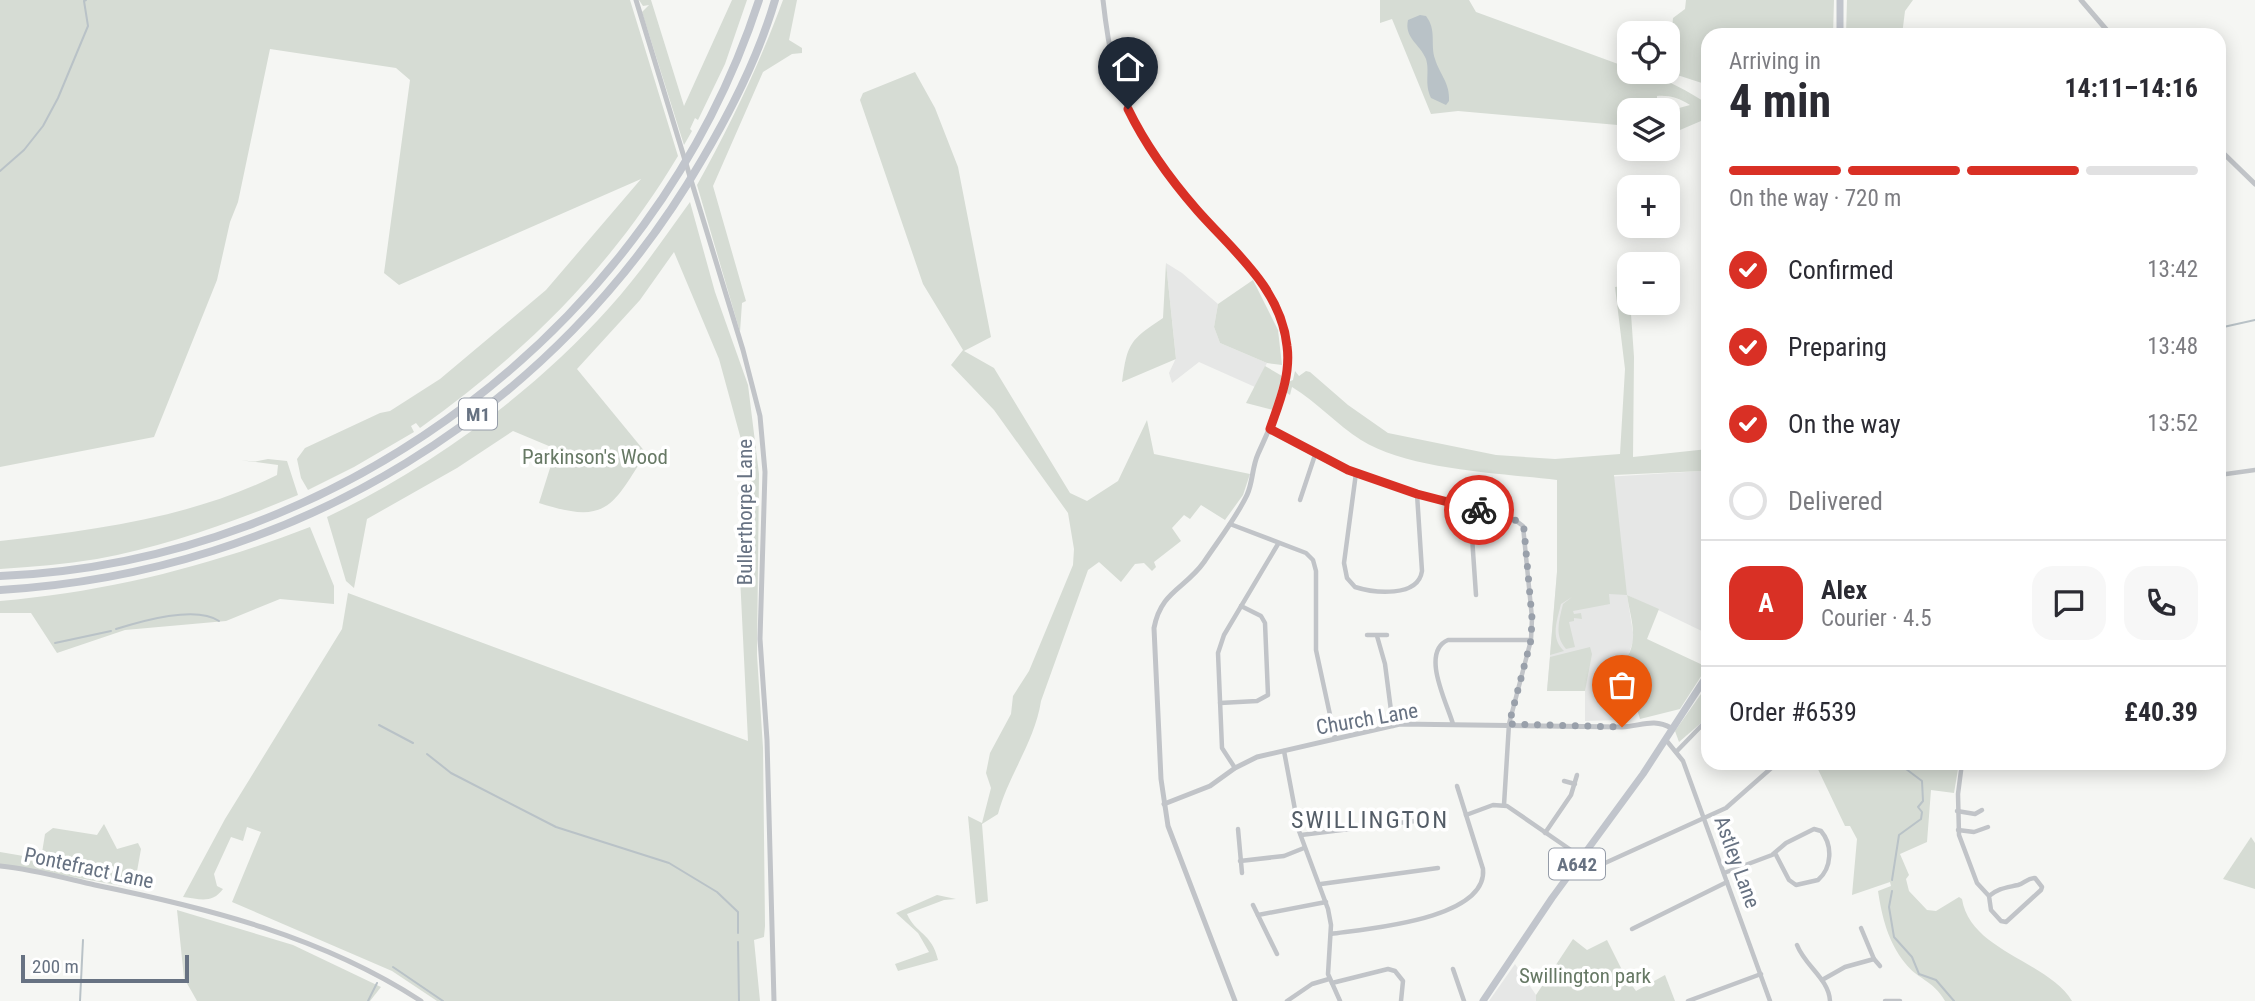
<!DOCTYPE html>
<meta charset="utf-8">
<style>
body{margin:0;font-family:"Roboto Condensed",sans-serif;background:#f7f7f7;color:#2b2b33;height:100vh;display:flex;flex-direction:column;font-size:26px;white-space:nowrap}
*{box-sizing:border-box;margin:0}
p{font-size:23px;color:#7c7c81}
.icon{flex:none;width:38px;height:38px;fill:none;stroke:currentColor;stroke-width:2;stroke-linecap:round;stroke-linejoin:round}
.map{position:relative;flex:1;overflow:hidden}
.sheet{position:absolute;left:1701px;top:28px;width:525px;height:742px;display:flex;flex-direction:column;background:#fff;border-radius:21px;box-shadow:0 4px 18px #0003}
.sheet>*{flex:none}
.buttons{position:absolute;left:1617px;top:21px;display:grid;gap:14px}
.buttons a{display:grid;place-items:center;width:63px;height:63px;border-radius:14px;background:#fff;box-shadow:0 4px 18px #0003;font-size:35px}
.scale{position:absolute;left:21px;bottom:18px;width:168px;box-sizing:border-box;padding-left:7px;border:4px solid #677282;border-top:0;font-size:19px;line-height:24px;white-space:nowrap;color:#677282;-webkit-text-stroke:5px #fff;paint-order:stroke}
.pin{position:absolute;display:grid;place-items:center;width:60px;height:60px;color:#fff;margin:-72px -30px;border-radius:50% 50% 50% 0;rotate:-45deg;box-shadow:0 0 7px #0007}
.pin .icon{rotate:45deg}
.courier{position:absolute;display:grid;place-items:center;width:70px;height:70px;margin:-35px;border:5px solid #d93025;border-radius:50%;background:#fff;color:#222;box-shadow:0 2px 9px #0007}
.headline em{font-style:normal;font-weight:700}
.headline div{display:flex;flex-direction:column-reverse}
.headline{display:flex;align-items:center;justify-content:space-between;height:119px;padding:0 28px}
h1{font-size:46px;font-weight:700;line-height:52px}
.bar{display:grid;grid-template-columns:repeat(4,1fr);gap:10px 7px;align-content:center;height:84px;padding:0 28px}
.bar i{height:9px;border-radius:5px;background:#e1e1e2}
.bar .on{background:#d93025}
.bar p{grid-column:span 4}
.line{display:flex;align-items:center;gap:18px;padding:0 28px;border-top:2px solid #e1e1e2}
.line div{flex:1}
.round{display:grid;place-items:center;flex:none;width:74px;height:74px;border-radius:21px;background:#f7f7f7}
ol{padding:0 28px;list-style:none}
li{display:flex;align-items:center;gap:21px;height:77px}
li p{margin-inline-start:auto}
li .icon{padding:7px;border-radius:50%;background:#d93025;color:#fff;stroke-width:4}
li:last-child{color:#7c7c81}
li i{width:38px;height:38px;border:4px solid #e1e1e2;border-radius:50%}
.map>svg:first-child{display:block}
.built{fill:#e6e7e6}
.green{fill:#d6dcd4}
.water{fill:#b9c2c7}
.lines{fill:none;stroke-linecap:round;stroke-linejoin:round}
.stream{stroke:#b9c2c7;stroke-width:2}
.minor{stroke:#c1c4c8;stroke-width:4.5}
.tertiary{stroke:#c1c4c8;stroke-width:5}
.primary{stroke:#c1c5cc;stroke-width:7}
.motorway{stroke:#c1c5cc;stroke-width:8}
.done{stroke:#99a0aa;stroke-width:7;stroke-dasharray:0 12.6}
.route{stroke:#d93025;stroke-width:9}
.labels{text-anchor:middle;stroke-width:7;stroke-linejoin:round;paint-order:stroke}
.shield{fill:#fff;stroke:#959ca8;stroke-width:2}
.shield-label{font-size:19px;font-weight:bold;fill:#677282}
.park-label{font-size:21px;fill:#677965;stroke:#fff}
.street-label{font-size:21px;fill:#677282;stroke:#fff}
.quarter-label{font-size:24px;letter-spacing:2px;fill:#545d67;stroke:#fff}
</style>
<div class="map">
<svg width="2255" height="1001" viewBox="0 0 2255 1001">
<rect width="100%" height="100%" fill="#f5f6f3"/>
<g class="built">
<path d="M1166,263l16,10 36,31 -4,23 6,16 47,20 -12,24 -56,-25 -27,21 -3,-10 7,-15z"/>
<path d="M1708,454v180l-81,-39 7,44 -6,17 -13,14 5,50 -35,1v-30h-38l10,-119v-92l145,-9z"/>
<path d="M1515,964l21,31v6h-47z"/>
</g>
<g class="green">
<path d="M0,0h630l48,156c-67,112 -153,197 -258,272l-4,-5 -5,3 3,6 -60,35 -46,23 -7,-12 -4,-19 8,-11 75,-35 10,-2 50,-32 106,-89 95,-111 -242,106 -15,-12 26,-193 -14,-12 -126,-19 -32,153 -8,20 -13,58 -63,157 -154,30z"/>
<path d="M639,0h12l33,106 48,-106h15l-22,64 -27,56 -3,-2 -5,11 2,2 -8,14 -42,-133 7,-7 -6,1z"/>
<path d="M783,0h14l-8,40 13,8v5l-10,1 -29,18 -50,114 33,115 -4,2 -2,29 -43,-147c34,-61 62,-120 86,-185z"/>
<path d="M1380,0h89l7,12 153,56v4c28,0 56,18 79,32v14l-28,12 -12,-1v-18l22,-6c-11,-7 -21,-10 -33,-9v11l10,3h-38v16l-171,-15 -27,3 -39,-95 -12,4z"/>
<path d="M1686,0h148l-1,35h-125v50l-40,-13 5,-54 12,-9z"/>
<path d="M1847,0h66l-8,11 -3,24h-56z"/>
<path d="M915,72l20,36 23,59 33,170 -27,14 30,17 76,125 17,8 31,-20 29,-61 7,34 96,20 -7,21 -18,25 -24,-15 -11,14 -6,-4 -12,13 9,13 -27,21 2,5 -4,4 -8,-8 -9,1 -14,18 -22,-20 -11,8 -47,131c-6,40 -33,75 -43,113l-16,10 6,77 -12,3 -8,-88 14,7 9,-35 -5,-15 4,-20 21,-39 2,-18 16,-25 44,-106 1,-16 -6,-36 -74,-103 -43,-45 12,-15 -40,-66 -63,-184 3,-7z"/>
<path d="M690,202l25,90 33,93 11,89 -2,181 6,93 2,178 -1,11 -10,3 6,61h-323l-45,-30 -160,-69 29,-70 -14,-5 -4,14 -12,-4 -17,37 3,12 6,3c-11,15 -23,10 -40,8l42,-78 117,-190 6,-36 400,148 -8,-165 9,-82 -4,-40 -26,-95 -45,-107 -34,48 -63,69 69,84c-34,54 -39,72 -107,50l17,-54 -43,-18 -56,37 -90,51 -13,69 -8,-7 -19,-64c103,-49 206,-124 282,-209 30,-33 55,-70 81,-106z"/>
<path d="M1166,263l10,96 -54,23c5,-39 8,-42 41,-64z"/>
<path d="M1253,280l25,50 4,35 -15,-2 -47,-20 -6,-16 4,-23z"/>
<path d="M1629,285l5,72 -1,100 75,-8 -6,22 -88,4 13,120 32,14 -12,30 60,28 -27,42 -40,10 -17,-57c18,-19 7,-45 4,-67l-18,-1 1,10 -37,7 1,3 7,-1 1,6 -8,-1v3l-5,1 6,25 -9,2c-12,-14 -7,-28 -3,-45l9,-7 -11,7c-4,17 -11,34 3,47l-14,4 7,-83v-92c-57,-7 -148,-10 -196,-40 -24,-15 -44,-38 -69,-53l-2,8 -6,-4 2,-8 7,-3 2,-9 4,5 7,-5 4,1 38,33 40,28 108,22 59,4 65,-5 5,-85 -10,-82z"/>
<path d="M1265,366l17,10 -9,34 -27,-7z"/>
<path d="M268,459l19,2 11,34c-64,27 -132,51 -201,64 -32,5 -65,8 -97,10v-28c94,-11 191,-23 277,-66l1,-10 -37,-5 12,2z"/>
<path d="M310,527l24,59v18l-54,-5 -54,22 -101,9 -68,23 -26,-40h-31v-12c108,-9 209,-35 310,-74z"/>
<path d="M1590,647l2,7 -7,37h-38l3,-34z"/>
<path d="M1708,684v33l-29,25 -4,-11z"/>
<path d="M1815,763h144l-5,30 -23,-3 -4,52 -27,12 9,21 -3,4 3,12 18,19 9,1 23,-14 3,2c8,52 86,62 110,102h-127c-12,-21 -28,-22 -40,-38 -17,-21 -23,-46 -27,-72l13,-5 -1,-4 -38,13 5,-56 -7,-13h-5z"/>
<path d="M104,824l13,25 21,-6 3,6 -7,39 -134,-24v-12l41,7 4,-25 8,-6 44,7z"/>
<path d="M2251,837l4,6v46l-32,-10z"/>
<path d="M937,895l19,4 -12,1 -37,14c8,19 25,19 31,46l-40,11 -3,-7 34,-12 -11,-19 -22,-20z"/>
<path d="M177,910l116,35 88,42 -11,14h-173l-13,-23z"/>
<path d="M1573,939l14,11 20,-10 17,34 12,17 29,-16 10,26h-139v-6z"/>
</g>
<path class="water" d="M1420,15l6,1c11,14 4,28 9,43 5,16 15,24 14,42l-3,4 -15,-7c-7,-15 -1,-26 -5,-39 -6,-15 -22,-21 -18,-39z"/>
<g class="lines">
<g class="stream">
<path d="M0,171l24,-21 19,-24 15,-28 30,-72 -4,-25 2,-1"/>
<path d="M2219,328l36,-8"/>
<path d="M116,629c26,-8 80,-24 103,-8"/>
<path d="M55,643l56,-12"/>
<path d="M379,725l34,18"/>
<path d="M427,754l24,19 105,54 113,36 48,29 21,20v21"/>
<path d="M1892,880l7,-45 22,-16 1,-7 -4,-5 5,-6 -1,-20 -24,-18"/>
<path d="M1892,891l-3,16 5,30 18,20 7,17 17,6 18,21"/>
<path d="M738,942l1,59"/>
<path d="M393,967l50,34"/>
<path d="M80,1001l3,-61"/>
<path d="M368,1001l9,-18"/>
</g>
<g class="minor">
<path d="M1270,429l86,44 61,21 98,26 8,6 9,92 -1,22 -22,84 -5,81"/>
<path d="M1356,473l-12,90 3,15 8,9c19,6 63,11 67,-16l-5,-77"/>
<path d="M2219,475l36,-5"/>
<path d="M1300,500l16,-48"/>
<path d="M1470,508l6,87"/>
<path d="M1230,524l76,29 7,7 3,11v79l19,88"/>
<path d="M1367,635h20"/>
<path d="M1377,636l8,28 8,62"/>
<path d="M1220,703l37,-2 11,-6 -3,-72 -4,-7 -20,-10"/>
<path d="M1453,724c-6,-21 -33,-72 -5,-84h83"/>
<path d="M1666,740l17,21 87,240"/>
<path d="M1284,751l15,80 29,78 3,16 -3,49 12,27"/>
<path d="M1676,752l32,-33"/>
<path d="M1962,763l-4,31 1,41 18,48 12,13 2,14 10,11 5,1 35,-32 1,-3 -7,-9c-8,0 -10,5 -17,7 -13,3 -19,3 -29,11"/>
<path d="M1235,768l-13,-20 -4,-95 6,-18 54,-91"/>
<path d="M1564,781l11,3"/>
<path d="M1957,811l18,3 7,-4"/>
<path d="M1466,815l27,-10 14,1 74,51"/>
<path d="M1238,829l4,44"/>
<path d="M1958,830l16,2 14,-5"/>
<path d="M1545,833l26,-38 6,-20"/>
<path d="M1301,835l122,-15"/>
<path d="M1240,861l44,-5 20,-8"/>
<path d="M1583,873l143,-65 51,-45"/>
<path d="M1724,873l48,-18 14,-12 28,-14 7,2c12,14 11,37 -3,49l-22,5 -7,-5 -14,-27"/>
<path d="M1321,884l117,-16"/>
<path d="M1253,905l24,49"/>
<path d="M1258,915l68,-13"/>
<path d="M1632,929l95,-47"/>
<path d="M1331,934c33,-5 157,-14 152,-65l-26,-83"/>
<path d="M1797,945c8,21 32,34 33,56"/>
<path d="M1874,959l6,7"/>
<path d="M1453,969l11,32"/>
<path d="M1822,980l23,-13 29,-8 -13,-31"/>
<path d="M1332,983l56,-14 7,2 8,10 -2,20"/>
<path d="M1287,1001l25,-17 17,-5"/>
<path d="M1688,1001l73,-27"/>
<path d="M1885,1001h15"/>
</g>
<g class="tertiary">
<path d="M636,0l107,350 17,66 5,56 -5,167 7,101 7,261"/>
<path d="M1103,0c5,45 13,92 36,132 17,29 38,57 61,81 39,43 96,91 88,156 -4,30 -18,58 -30,85 -6,13 -5,28 -11,41 -11,23 -29,46 -43,67 -19,27 -43,29 -50,66l7,151 7,47 67,175"/>
<path d="M2081,0l30,35"/>
<path d="M2219,149l36,35"/>
<path d="M1164,804l46,-18 25,-18 22,-11 143,-33 222,3c19,-1 32,-9 49,1"/>
<path d="M0,866c32,3 64,12 95,19 113,23 228,52 326,116"/>
</g>
<g class="primary">
<path d="M1840,35v-35"/>
<path d="M1483,1001l69,-103 91,-124 65,-100"/>
</g>
<g class="motorway">
<path d="M0,576c340,-14 654,-252 759,-576"/>
<path d="M0,590c292,-17 557,-178 703,-432 29,-49 56,-103 72,-158"/>
</g>
</g>
<g class="lines">
<path class="done" d="M1479,510l39,11 6,8 8,89 -1,22 -22,84 113,3"/>
<path class="route" d="M1128,109c18,37 42,70 69,101 36,41 84,78 90,136 4,29 -8,57 -17,83l78,41 69,24 62,16"/>
</g>
<g class="labels">
<g class="shield">
<rect x="459" y="398.5" width="38" height="31" rx="5"/>
<rect x="1549" y="848.5" width="56" height="31" rx="5"/>
</g>
<g class="shield-label">
<text x="478" y="421">M1</text>
<text x="1577" y="871">A642</text>
</g>
<g class="park-label">
<text x="595" y="464">Parkinson's Wood</text>
<text x="1585" y="983">Swillington park</text>
</g>
<g class="street-label">
<text transform="translate(745 512) rotate(-90)" y="7">Bullerthorpe Lane</text>
<text transform="translate(1367 719) rotate(-10)" y="7">Church Lane</text>
<text transform="translate(1737 862) rotate(70)" y="7">Astley Lane</text>
<text transform="translate(89 868) rotate(12)" y="7">Pontefract Lane</text>
</g>
<g class="quarter-label">
<text x="1370" y="828">SWILLINGTON</text>
</g>
</g>
</svg>
<div class="buttons">
<a><svg class="icon" aria-label="locate" viewBox="0 0 24 24"><circle cx="12" cy="12" r="6"/><path d="M12 2v4M12 18v4M2 12h4M18 12h4"/></svg></a>
<a><svg class="icon" aria-label="layers" viewBox="0 0 24 24"><path d="M12 4l9 5-9 5-9-5zM3 14l9 5 9-5"/></svg></a>
<a>+</a>
<a>−</a>
</div>
<div class="scale">200 m</div>
<div class="pin" style="left:1622px;top:727px;background:#ea580c"><svg class="icon" aria-label="bag" viewBox="0 0 24 24"><path d="M5 8h14l-1 12H6zM9 8a3 3 0 0 1 6 0"/></svg></div>
<div class="pin" style="left:1128px;top:109px;background:#1f2937"><svg class="icon" aria-label="home" viewBox="0 0 24 24"><path d="M3 11l9-7 9 7M6 9v11h12V9"/></svg></div>
<div class="courier" style="left:1479px;top:510px"><svg class="icon" aria-label="bike" viewBox="0 0 24 24"><circle cx="6" cy="16" r="4"/><circle cx="18" cy="16" r="4"/><path d="M6 16l4-8h5l3 8M10 8l3 8H6M13 5h3"/></svg></div>
<section class="sheet">
<div class="headline"><div><h1>4 min</h1><p>Arriving in</p></div><em>14:11–14:16</em></div>
<div class="bar"><i class="on"></i><i class="on"></i><i class="on"></i><i></i><p>On the way · 720 m</p></div>
<ol>
<li><svg class="icon" aria-label="check" viewBox="0 0 24 24"><path d="M5 12l5 5 9-10"/></svg>Confirmed<p>13:42</p></li>
<li><svg class="icon" aria-label="check" viewBox="0 0 24 24"><path d="M5 12l5 5 9-10"/></svg>Preparing<p>13:48</p></li>
<li><svg class="icon" aria-label="check" viewBox="0 0 24 24"><path d="M5 12l5 5 9-10"/></svg>On the way<p>13:52</p></li>
<li><i></i>Delivered</li>
</ol>
<div class="line" style="height:126px"><b class="round" style="background:#d93025;color:#fff">A</b><div><b>Alex</b><p>Courier · 4.5</p></div><a class="round"><svg class="icon" aria-label="chat" viewBox="0 0 24 24"><path d="M4 5h16v11H9l-5 4z"/></svg></a><a class="round"><svg class="icon" aria-label="phone" viewBox="0 0 24 24"><path d="M5 4h4l2 5-3 2q2 4 5 5l2-3 5 2v4C11 20 4 13 5 4z"/></svg></a></div>
<div class="line" style="height:91px"><div>Order #6539</div><b>£40.39</b></div>
</section>
</div>
